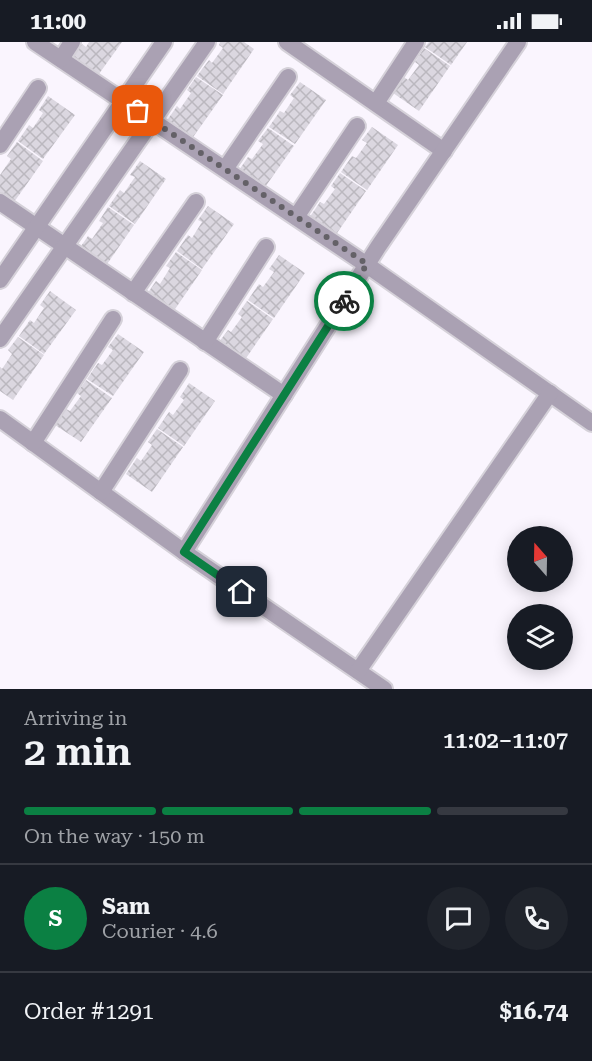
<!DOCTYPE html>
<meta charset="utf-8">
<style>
body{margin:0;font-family:"Roboto Serif",serif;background:#20242c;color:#f1f3f6;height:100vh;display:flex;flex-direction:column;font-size:22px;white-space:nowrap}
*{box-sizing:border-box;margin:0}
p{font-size:20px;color:#9ea1a6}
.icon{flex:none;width:33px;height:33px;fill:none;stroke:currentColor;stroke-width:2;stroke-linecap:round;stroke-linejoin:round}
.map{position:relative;height:647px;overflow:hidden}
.details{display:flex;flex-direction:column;background:#171b24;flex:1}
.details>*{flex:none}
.needle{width:39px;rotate:340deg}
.controls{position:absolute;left:507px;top:484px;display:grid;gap:12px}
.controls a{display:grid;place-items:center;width:66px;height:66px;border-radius:50%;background:#171b24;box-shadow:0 3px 15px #0003;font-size:30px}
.pin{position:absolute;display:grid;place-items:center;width:51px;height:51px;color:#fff;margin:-26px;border-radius:12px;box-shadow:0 3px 9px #0006}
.courier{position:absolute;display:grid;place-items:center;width:60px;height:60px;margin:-30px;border:4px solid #0b8043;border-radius:50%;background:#fff;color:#222;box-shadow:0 2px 8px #0007}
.head em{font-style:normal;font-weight:600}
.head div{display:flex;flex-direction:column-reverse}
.head{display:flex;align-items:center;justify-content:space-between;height:102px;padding:0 24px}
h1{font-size:39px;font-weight:600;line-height:45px}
.bar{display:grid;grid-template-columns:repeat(4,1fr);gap:9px 6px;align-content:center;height:72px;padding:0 24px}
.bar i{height:8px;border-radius:4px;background:#363941}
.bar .selected{background:#0b8043}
.bar p{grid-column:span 4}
.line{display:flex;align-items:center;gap:15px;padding:0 24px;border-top:2px solid #363941}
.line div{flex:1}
.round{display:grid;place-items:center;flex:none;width:63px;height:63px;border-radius:32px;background:#20242c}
.status{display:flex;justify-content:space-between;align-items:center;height:42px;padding:0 30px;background:#171b24;direction:ltr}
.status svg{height:16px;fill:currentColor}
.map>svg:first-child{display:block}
.building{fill:url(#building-cross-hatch)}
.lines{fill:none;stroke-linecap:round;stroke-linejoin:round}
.minor-casing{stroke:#d5d1d9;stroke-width:20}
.minor{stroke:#aaa1b3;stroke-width:16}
.done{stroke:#646167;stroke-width:6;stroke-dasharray:0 10.8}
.route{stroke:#0b8043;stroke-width:8}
</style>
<div class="status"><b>11:00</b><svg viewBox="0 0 49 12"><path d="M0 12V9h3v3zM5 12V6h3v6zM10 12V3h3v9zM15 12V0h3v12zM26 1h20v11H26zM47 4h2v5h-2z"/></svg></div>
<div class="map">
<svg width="592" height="647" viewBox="0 0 592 647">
<defs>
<pattern id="building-cross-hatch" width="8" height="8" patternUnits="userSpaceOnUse" patternTransform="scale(1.5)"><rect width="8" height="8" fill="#dbd7e0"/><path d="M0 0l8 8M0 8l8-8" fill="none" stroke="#bbb8bf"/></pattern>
</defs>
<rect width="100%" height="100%" fill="#faf5fe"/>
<g class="building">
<path d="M89,0h33l-26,36 -25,-18 11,-16 4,3z"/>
<path d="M220,0h24l10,7 -31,45 -26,-18 12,-16 3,3 11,-15 -4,-3z"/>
<path d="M429,0h38l-16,23 -26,-18z"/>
<path d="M424,6l26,18 -31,45 -26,-18 11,-16 4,3 11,-15 -4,-3z"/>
<path d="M196,35l27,18 -32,45 -25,-18 11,-16 3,3 11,-16 -4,-3z"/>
<path d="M300,40l26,18 -31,44 -26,-17 11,-16 4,2 10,-15 -4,-3z"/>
<path d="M48,54l27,19 -32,44 -25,-18 11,-16 4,3 10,-15 -4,-3z"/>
<path d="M372,85l26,18 -31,45 -26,-18 11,-16 4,2 11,-15 -5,-3z"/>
<path d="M268,86l26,18 -31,44 -26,-17 11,-16 4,2 11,-15 -5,-3z"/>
<path d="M17,100l26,19 -31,44 -12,-8v-22l11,-16 -4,-3z"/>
<path d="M140,119l26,18 -31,45 -26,-18 11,-16 4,3 11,-16 -5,-2z"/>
<path d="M340,131l26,18 -31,45 -26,-18 11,-16 4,2 11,-15 -4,-3z"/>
<path d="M208,164l26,18 -32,45 -25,-18 11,-16 4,3 10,-16 -4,-2z"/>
<path d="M108,165l26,18 -31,45 -26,-18 11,-16 4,3 11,-16 -4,-2z"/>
<path d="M176,210l26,18 -31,45 -26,-18 11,-16 4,3 10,-16 -4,-2z"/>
<path d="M279,213l26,18 -31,45 -26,-18 11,-16 4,3 11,-15 -5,-3z"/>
<path d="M50,249l26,19 -32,44 -25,-18 11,-16 4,3 10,-15 -4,-3z"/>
<path d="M247,259l26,18 -31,45 -26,-18 12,-16 3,2 11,-15 -4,-3z"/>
<path d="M118,292l26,18 -31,44 -26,-17 11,-16 4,2 11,-15 -5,-3z"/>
<path d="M18,295l26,18 -31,45 -13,-9v-24l2,2 10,-15 -4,-4z"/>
<path d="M86,338l26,18 -31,44 -26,-17 11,-16 4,2 11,-15 -4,-3z"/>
<path d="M189,341l26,18 -31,45 -26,-18 11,-16 4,3 11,-15 -4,-3z"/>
<path d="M157,387l26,18 -31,45 -26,-18 11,-16 4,3 11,-16 -4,-3z"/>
</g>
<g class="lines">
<g class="minor-casing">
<g id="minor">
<path d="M35,0l332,223 225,158"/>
<path d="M287,0l157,109"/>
<path d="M61,17l11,-17"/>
<path d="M376,61l40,-61"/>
<path d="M0,103l38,-57"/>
<path d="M225,127l63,-92"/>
<path d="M0,160l284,193"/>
<path d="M296,175l61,-91"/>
<path d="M0,238l164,-238"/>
<path d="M133,251l63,-91"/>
<path d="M0,297l207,-297"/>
<path d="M205,300l61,-95"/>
<path d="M0,377l184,133 194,-305 140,-205"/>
<path d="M33,401l80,-124"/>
<path d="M101,450l79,-122"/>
<path d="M184,510l200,137"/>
<path d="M358,629l192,-278"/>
</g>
</g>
<use href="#minor" class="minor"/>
</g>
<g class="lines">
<path class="done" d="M138,69l229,153 -23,37"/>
<path class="route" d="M242,550l-58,-40 160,-251"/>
</g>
</svg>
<div class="controls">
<a><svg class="needle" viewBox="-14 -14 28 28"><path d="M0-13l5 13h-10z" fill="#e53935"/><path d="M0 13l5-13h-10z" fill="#9ea1a6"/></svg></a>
<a><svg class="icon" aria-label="layers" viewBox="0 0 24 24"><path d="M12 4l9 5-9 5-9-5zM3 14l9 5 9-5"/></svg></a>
</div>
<div class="pin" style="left:138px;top:69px;background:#ea580c"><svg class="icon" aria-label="bag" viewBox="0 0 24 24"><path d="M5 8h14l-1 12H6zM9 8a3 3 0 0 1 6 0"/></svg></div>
<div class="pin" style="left:242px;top:550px;background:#1f2937"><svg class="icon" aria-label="home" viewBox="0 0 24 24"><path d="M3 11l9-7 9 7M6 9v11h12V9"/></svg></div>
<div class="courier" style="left:344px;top:259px"><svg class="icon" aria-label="bike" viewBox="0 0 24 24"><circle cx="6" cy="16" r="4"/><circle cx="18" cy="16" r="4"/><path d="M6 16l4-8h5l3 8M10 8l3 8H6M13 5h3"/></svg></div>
</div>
<section class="details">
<div class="head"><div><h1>2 min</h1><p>Arriving in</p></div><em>11:02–11:07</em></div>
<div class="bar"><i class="selected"></i><i class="selected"></i><i class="selected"></i><i></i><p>On the way · 150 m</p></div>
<div class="line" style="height:108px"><b class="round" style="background:#0b8043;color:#fff">S</b><div><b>Sam</b><p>Courier · 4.6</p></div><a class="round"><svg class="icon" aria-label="chat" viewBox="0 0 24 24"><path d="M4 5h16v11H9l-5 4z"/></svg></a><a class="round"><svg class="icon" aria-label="phone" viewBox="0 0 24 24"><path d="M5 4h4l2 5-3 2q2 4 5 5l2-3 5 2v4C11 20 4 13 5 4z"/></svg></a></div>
<div class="line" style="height:78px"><div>Order #1291</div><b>$16.74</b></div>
</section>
